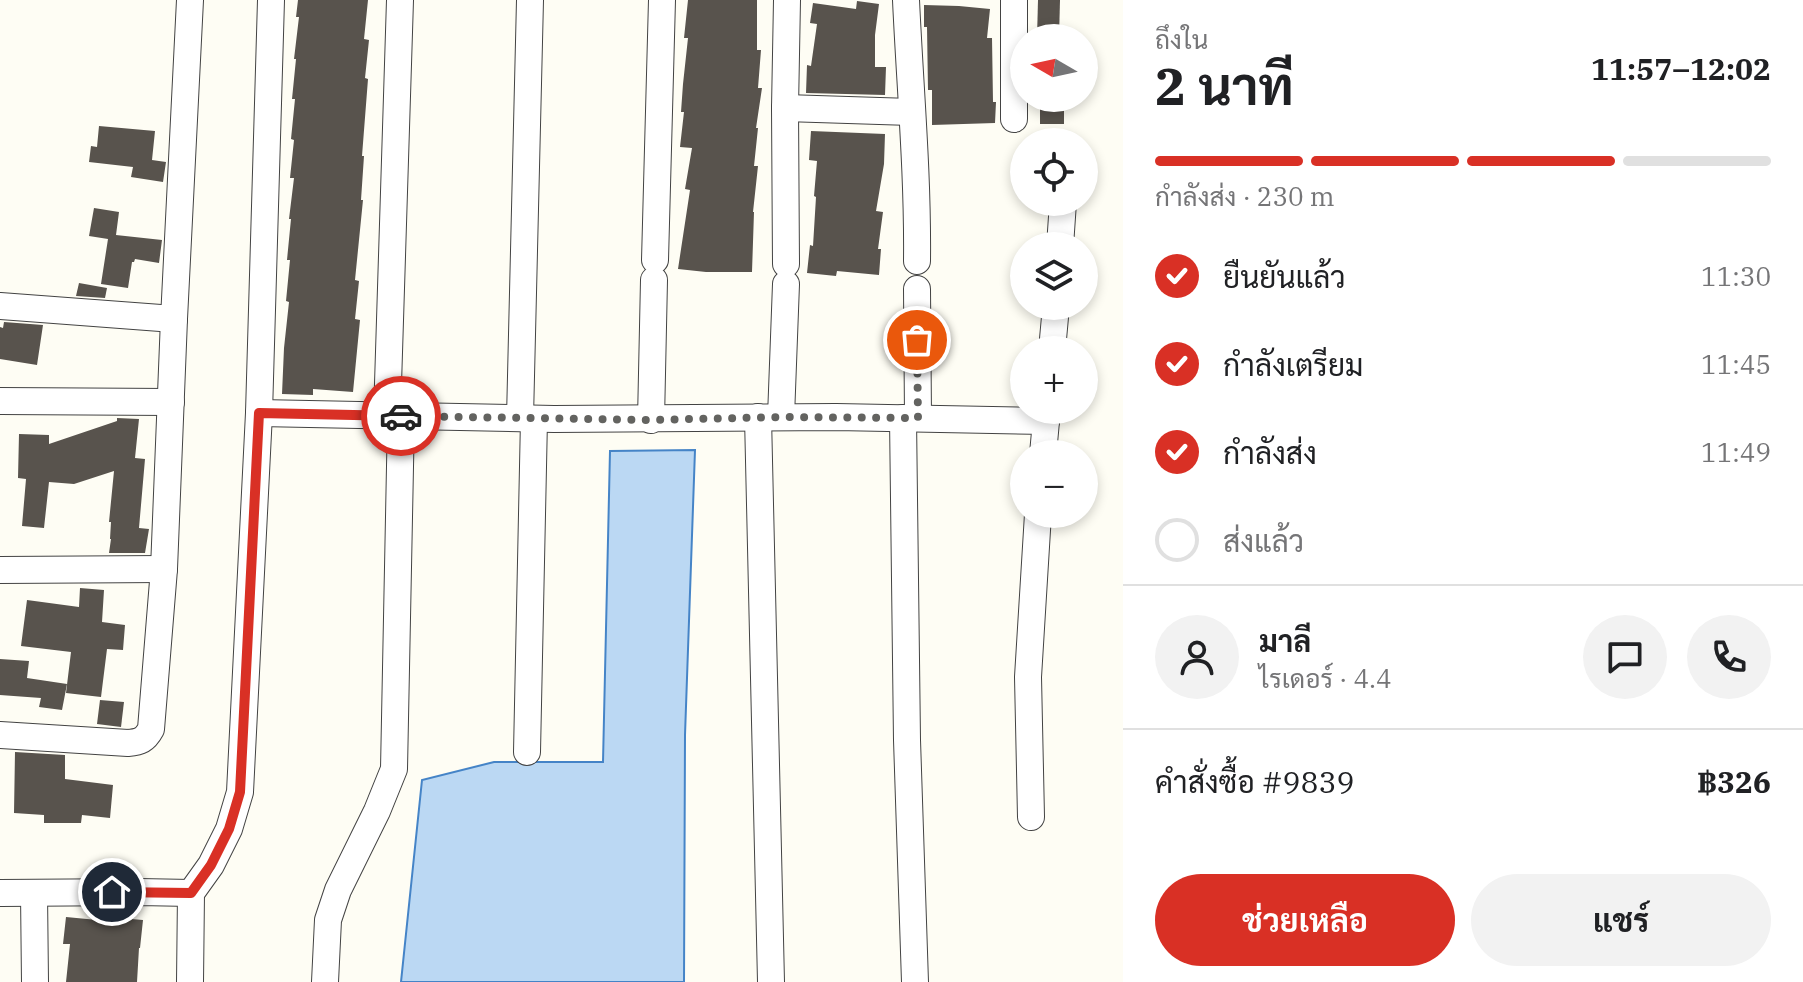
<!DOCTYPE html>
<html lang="th">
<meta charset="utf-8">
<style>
body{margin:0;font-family:"IBM Plex Serif",Sarabun,serif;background:#f2f2f2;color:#202124;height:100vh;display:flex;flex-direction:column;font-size:30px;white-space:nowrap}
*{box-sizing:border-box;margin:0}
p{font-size:26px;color:#757577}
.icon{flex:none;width:44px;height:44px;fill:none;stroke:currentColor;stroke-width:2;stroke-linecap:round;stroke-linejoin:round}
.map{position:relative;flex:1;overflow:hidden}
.sheet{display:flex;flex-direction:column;background:#fff;width:680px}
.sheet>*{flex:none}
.needle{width:52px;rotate:279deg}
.tools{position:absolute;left:1010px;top:24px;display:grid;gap:16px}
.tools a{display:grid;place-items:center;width:88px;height:88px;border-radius:50%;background:#fff;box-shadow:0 4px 12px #0003;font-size:40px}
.pin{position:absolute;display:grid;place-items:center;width:68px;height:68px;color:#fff;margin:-34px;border:4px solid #fff;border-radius:50%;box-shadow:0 2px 8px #0007}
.courier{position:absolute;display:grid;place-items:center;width:80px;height:80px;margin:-40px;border:6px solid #d93025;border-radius:50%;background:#fff;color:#222;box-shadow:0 2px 10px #0007}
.head em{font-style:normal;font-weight:700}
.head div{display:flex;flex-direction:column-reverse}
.head{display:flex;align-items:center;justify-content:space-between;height:136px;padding:0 32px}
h1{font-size:52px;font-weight:700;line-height:60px}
.bar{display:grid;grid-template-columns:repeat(4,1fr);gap:12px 8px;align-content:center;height:96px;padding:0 32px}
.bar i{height:10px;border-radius:6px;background:#e0e0e0}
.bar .current{background:#d93025}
.bar p{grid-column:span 4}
.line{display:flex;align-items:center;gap:20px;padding:0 32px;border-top:2px solid #e0e0e0}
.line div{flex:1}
.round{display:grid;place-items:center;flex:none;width:84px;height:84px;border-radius:42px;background:#f2f2f2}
ol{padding:0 32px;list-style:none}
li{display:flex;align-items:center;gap:24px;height:88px}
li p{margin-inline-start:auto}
li .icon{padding:8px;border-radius:50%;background:#d93025;color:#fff;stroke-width:4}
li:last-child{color:#757577}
li i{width:44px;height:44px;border:4px solid #e0e0e0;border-radius:50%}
.action{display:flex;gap:16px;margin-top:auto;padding:16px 32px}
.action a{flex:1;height:92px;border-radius:48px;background:#d93025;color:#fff;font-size:32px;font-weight:700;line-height:92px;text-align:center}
.action a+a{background:#f2f2f2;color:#202124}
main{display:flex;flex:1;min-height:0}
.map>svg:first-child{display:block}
.water{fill:#bbd8f3;stroke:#4584c7;stroke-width:2}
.building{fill:#58534d}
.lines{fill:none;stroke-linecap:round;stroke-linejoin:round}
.minor-casing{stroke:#434343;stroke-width:28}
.minor{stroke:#fff;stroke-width:26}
.done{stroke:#636360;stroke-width:8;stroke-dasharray:0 14.4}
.route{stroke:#d93025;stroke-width:10}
</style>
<main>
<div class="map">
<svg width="1123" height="982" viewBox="0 0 1123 982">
<rect width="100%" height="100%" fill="#fefdf4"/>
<path class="water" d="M695,450l-10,285 -1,247h-283l21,-202 72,-18h109l7,-311z"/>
<g class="building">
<path d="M298,0h70l-4,39 5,1 -4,38 3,1 -6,77h2l-3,44h2l-8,80 4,1 -4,38 5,1 -7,72 -40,-3v6l-31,-1 2,-46 5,-46 -3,-1 4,-41h-3l4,-41h-2l5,-41h-4l4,-38 -3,-1 4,-40h-3l4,-40h-2l5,-42h-3z"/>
<path d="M688,0h69v50h4l-3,38h4l-6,40h2l-4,38h4l-5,46h1l-2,60h-46l-28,-3 12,-79 -5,-1 7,-41 -12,-1 4,-35h-3l2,-28 5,-46h-4z"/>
<path d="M1038,0h22l-1,38h-22z"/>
<path d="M857,1l22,3 -4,31v32h11l-1,28 -79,-2 1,-28 4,1 6,-42 -7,-1 3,-20 43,6z"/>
<path d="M924,5l35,1 31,3 -3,29h5l1,64h3l-1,21 -63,2v-35h-4l-1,-63h-3z"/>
<rect x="1040" y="103" width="24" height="21"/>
<path d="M99,126l56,5 -3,29 14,2 -3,20 -32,-5 2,-10 -44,-5 2,-16 6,1z"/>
<path d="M811,131l74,3 -1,30 -8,47 7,1 -5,37h3l-2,26 -42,-4 -1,5 -29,-3 3,-28 3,1 3,-49 -2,-1 3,-35 -8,-1z"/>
<path d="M94,208l25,4 -3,23 46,5 -3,23 -24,-4 -1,3h-2l-4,26 -27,-4 7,-45 -19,-3z"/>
<path d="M79,283l28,5 -2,10 -29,-2z"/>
<path d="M4,322l39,3 -6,40 -37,-6v-32l3,1z"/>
<path d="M117,418l22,1 -4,39 10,1 -6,69 10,1 -4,24h-36l2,-14h-1l1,-17h-2l5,-51 -40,13 -25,-2 -5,46 -22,-2 4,-47 -8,-1 1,-44 30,1v9l68,-23z"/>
<path d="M80,588l24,2 -2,32 23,3 -2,25 -16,-1 -6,48 -35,-4 5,-41 -50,-6 6,-46 52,7z"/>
<path d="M0,659l29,2 -2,17 40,6 -5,26 -23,-3 2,-9 -41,-3z"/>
<path d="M100,700l24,2 -3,25 -24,-3z"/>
<path d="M15,752l50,3v24l48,6 -3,33 -28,-3 -1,8h-37v-8l-30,-2z"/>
<path d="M66,917l42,4v-4l35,3 -3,28h-1l-2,34h-71l4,-38h-7z"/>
</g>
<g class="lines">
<g class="minor-casing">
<g id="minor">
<path d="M906,0c4,87 12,174 11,261"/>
<path d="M1014,0v119"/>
<path d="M785,108l126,4"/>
<path d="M1060,246l3,-44"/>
<path d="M655,260l7,-260"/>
<path d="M786,264l-1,-156 2,-108"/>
<path d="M917,289l1,129"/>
<path d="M0,306l174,13"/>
<path d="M1052,350l4,-44"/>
<path d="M0,401l171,1"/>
<path d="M259,413l295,6 282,-2 210,4"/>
<path d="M387,416l13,-416"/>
<path d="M758,417l13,565"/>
<path d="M781,417l5,-133"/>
<path d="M520,418l10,-418"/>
<path d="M903,418l4,322 8,242"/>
<path d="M651,420l3,-140"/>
<path d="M1043,454l4,-44"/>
<path d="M0,570l164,-1"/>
<path d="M0,735l128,8c12,-1 17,-3 23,-14l13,-160 10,-250 16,-319"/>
<path d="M527,752l7,-333"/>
<path d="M1031,817l-3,-140 10,-163"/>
<path d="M0,893l139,-1 52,1"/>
<path d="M34,893l1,89"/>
<path d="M190,982l1,-89 20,-28 18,-36 11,-37 19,-379 12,-413"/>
<path d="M325,982l3,-62 10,-30 39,-79 17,-42 7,-353"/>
</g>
</g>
<use href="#minor" class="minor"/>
</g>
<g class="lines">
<path class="done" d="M401,416l250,4 130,-3 137,1 -1,-78"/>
<path class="route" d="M112,892l79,1 20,-28 18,-36 11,-37 19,-379 142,3"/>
</g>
</svg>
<div class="tools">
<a><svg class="needle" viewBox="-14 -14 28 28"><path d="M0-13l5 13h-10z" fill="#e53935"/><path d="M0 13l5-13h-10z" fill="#757577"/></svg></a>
<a><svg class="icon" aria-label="locate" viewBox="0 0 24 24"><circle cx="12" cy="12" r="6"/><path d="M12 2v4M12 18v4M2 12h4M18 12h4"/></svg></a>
<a><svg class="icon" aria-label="layers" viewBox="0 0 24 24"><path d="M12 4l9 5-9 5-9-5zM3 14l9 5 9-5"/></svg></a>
<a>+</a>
<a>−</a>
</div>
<div class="pin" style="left:917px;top:340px;background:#ea580c"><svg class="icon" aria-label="bag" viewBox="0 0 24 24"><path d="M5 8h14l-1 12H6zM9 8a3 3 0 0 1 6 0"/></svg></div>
<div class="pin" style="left:112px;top:892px;background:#1f2937"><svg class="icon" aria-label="home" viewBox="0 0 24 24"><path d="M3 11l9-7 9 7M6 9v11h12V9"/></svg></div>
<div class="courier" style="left:401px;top:416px"><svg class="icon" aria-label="car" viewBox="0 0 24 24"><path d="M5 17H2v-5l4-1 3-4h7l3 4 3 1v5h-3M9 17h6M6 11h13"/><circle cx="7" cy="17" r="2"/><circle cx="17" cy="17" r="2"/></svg></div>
</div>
<section class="sheet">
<div class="head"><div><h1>2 นาที</h1><p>ถึงใน</p></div><em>11:57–12:02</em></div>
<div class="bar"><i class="current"></i><i class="current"></i><i class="current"></i><i></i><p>กำลังส่ง · 230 m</p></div>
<ol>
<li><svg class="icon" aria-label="check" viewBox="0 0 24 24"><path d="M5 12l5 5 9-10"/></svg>ยืนยันแล้ว<p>11:30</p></li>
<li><svg class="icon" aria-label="check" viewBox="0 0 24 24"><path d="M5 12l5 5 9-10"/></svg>กำลังเตรียม<p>11:45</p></li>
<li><svg class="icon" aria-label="check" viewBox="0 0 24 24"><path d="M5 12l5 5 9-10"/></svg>กำลังส่ง<p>11:49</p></li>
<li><i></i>ส่งแล้ว</li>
</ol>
<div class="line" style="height:144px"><a class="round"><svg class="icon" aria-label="person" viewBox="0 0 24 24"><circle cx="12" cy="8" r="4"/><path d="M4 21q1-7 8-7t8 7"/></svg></a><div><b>มาลี</b><p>ไรเดอร์ · 4.4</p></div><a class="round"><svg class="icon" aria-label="chat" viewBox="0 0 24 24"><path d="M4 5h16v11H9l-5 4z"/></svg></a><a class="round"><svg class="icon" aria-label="phone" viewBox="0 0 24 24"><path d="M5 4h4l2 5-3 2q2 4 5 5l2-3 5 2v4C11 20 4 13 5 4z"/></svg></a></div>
<div class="line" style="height:104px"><div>คำสั่งซื้อ #9839</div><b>฿326</b></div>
<div class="action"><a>ช่วยเหลือ</a><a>แชร์</a></div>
</section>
</main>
